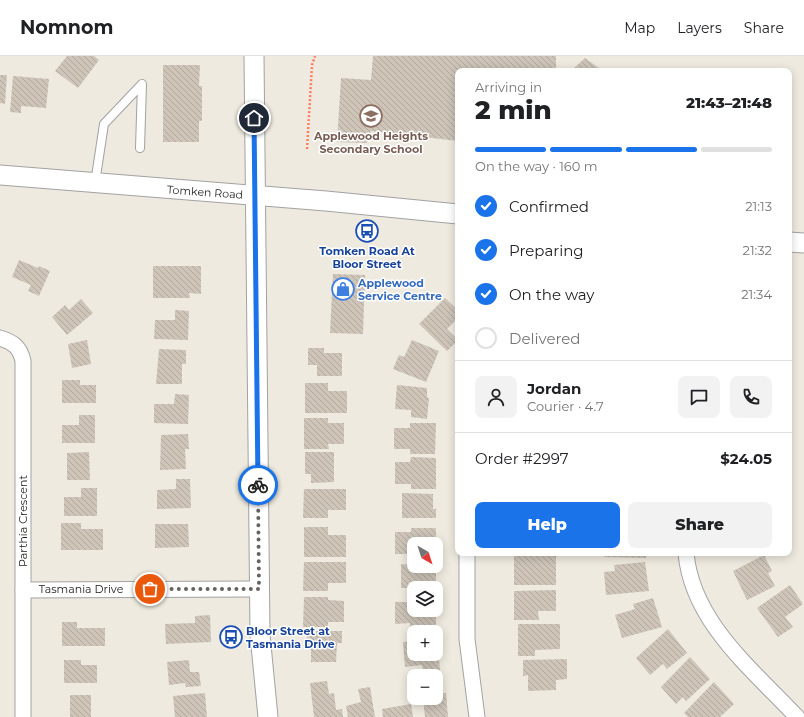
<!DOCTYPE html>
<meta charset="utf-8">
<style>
body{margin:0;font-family:Montserrat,sans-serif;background:#f2f2f2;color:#202124;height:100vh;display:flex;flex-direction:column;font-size:15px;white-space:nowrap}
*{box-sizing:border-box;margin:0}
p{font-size:13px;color:#757577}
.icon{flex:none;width:22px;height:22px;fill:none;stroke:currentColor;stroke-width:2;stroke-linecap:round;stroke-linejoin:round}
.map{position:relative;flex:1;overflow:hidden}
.details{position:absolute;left:455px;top:12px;width:337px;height:488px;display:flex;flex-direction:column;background:#fff;border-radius:8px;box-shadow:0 2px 10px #0003}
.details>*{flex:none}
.needle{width:26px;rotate:141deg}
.controls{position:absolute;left:407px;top:481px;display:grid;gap:8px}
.controls a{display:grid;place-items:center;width:36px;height:36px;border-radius:8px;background:#fff;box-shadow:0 2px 10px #0003;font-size:20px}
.pin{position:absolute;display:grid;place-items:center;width:34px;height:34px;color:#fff;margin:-17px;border:2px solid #fff;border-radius:50%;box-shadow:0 1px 4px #0007}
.courier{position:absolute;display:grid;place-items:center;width:40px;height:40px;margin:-20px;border:3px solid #1a73e8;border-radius:50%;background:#fff;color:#222;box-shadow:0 1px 5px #0007}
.overview em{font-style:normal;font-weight:800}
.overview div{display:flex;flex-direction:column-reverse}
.overview{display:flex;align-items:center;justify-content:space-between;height:68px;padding:0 20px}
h1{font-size:26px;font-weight:800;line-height:30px}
.bar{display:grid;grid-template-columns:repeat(4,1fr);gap:6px 4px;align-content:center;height:48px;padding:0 20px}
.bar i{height:5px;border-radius:3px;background:#e0e0e0}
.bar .active{background:#1a73e8}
.bar p{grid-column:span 4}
.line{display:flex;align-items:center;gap:10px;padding:0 20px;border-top:1px solid #e0e0e0}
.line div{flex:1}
.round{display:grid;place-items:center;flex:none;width:42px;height:42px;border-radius:8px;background:#f2f2f2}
ol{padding:0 20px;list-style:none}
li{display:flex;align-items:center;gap:12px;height:44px}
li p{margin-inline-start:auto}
li .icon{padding:4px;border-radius:50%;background:#1a73e8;color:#fff;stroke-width:4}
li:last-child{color:#757577}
li i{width:22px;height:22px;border:2px solid #e0e0e0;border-radius:50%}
.primary-button{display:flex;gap:8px;margin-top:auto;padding:8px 20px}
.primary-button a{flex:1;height:46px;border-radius:8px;background:#1a73e8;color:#fff;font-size:16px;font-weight:800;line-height:46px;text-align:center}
.primary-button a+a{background:#f2f2f2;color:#202124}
header{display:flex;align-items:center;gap:24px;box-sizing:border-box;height:56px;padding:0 20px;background:#fff;border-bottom:1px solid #e0e0e0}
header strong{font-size:19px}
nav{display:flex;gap:22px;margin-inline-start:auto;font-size:14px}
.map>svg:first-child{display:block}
.building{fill:url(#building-back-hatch)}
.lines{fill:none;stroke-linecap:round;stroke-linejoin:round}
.service-casing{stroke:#a2a2a2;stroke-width:10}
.minor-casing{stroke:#a2a2a2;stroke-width:17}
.tertiary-casing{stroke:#a2a2a2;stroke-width:21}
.path{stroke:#ff7d5f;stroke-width:2.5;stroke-dasharray:2 2;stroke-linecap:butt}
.service{stroke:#fff;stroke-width:8}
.minor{stroke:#fff;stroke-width:15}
.tertiary{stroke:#fff;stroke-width:19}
.done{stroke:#656360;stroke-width:4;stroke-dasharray:0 7.2}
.route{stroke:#1a73e8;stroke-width:5}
.labels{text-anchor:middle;stroke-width:3;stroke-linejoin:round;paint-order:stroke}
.education-label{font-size:11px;font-weight:bold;fill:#785e54;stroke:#fff}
.street-label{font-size:11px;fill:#1b1b1b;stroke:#fff}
.transit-label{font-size:11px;font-weight:bold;fill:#164399;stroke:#fff}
.shop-label{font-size:11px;font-weight:bold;fill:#366cbe;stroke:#fff;text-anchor:start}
</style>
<header>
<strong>Nomnom</strong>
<nav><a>Map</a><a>Layers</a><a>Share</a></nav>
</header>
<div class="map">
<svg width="804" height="661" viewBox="0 0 804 661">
<defs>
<pattern id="building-back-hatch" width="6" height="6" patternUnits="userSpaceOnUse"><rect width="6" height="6" fill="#cec4b8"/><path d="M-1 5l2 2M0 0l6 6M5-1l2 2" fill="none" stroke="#b0a89e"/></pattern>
</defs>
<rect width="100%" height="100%" fill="#eeeadf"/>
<g class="building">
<path d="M67,0h27l5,4 -21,28 -23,-17z"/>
<path d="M373,0h183v13l5,1 -103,1v70l-87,-10 -4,12 -30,-1 4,-64 30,2z"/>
<path d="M585,2l18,13h-32z"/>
<path d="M163,9h37l-1,21h3v35h-3v21h-36z"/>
<path d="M0,19h7l-2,29 -5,-1z"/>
<path d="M13,20l36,3 -3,29 -25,-2v7l-11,-1z"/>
<path d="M19,204l19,8 1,-2 11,5 -11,25 -11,-5 3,-6 -19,-8z"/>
<path d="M153,210h48v28l-12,-1 1,5h-37z"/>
<path d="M333,218l32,1 -2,59 -33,-1z"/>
<path d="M445,242l13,12v8l-11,11 11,11 -11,11 -28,-27z"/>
<path d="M81,243l12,14 -26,22 -15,-18 13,-12 4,5z"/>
<path d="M175,254l14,1 -1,29 -34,-1 1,-19h20z"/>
<path d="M87,284l4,24 -19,4 -4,-24z"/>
<path d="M412,284l27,11 -13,31 -33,-13 6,-14 5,2z"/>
<path d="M308,292h16v5h18v23h-25v-11h-9z"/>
<path d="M159,293l27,1v14h-4v20h-26z"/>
<path d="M62,324h18v5h16v18h-34z"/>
<path d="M305,327h23v8h19v22h-42z"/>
<path d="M397,329l30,3v9l2,1 -2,21 -16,-2v-7l-16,-1z"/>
<path d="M175,338l14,1 -1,29 -34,-1v-19h20z"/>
<path d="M79,359h16v28h-33v-18h17z"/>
<path d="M304,362h24v5h16v21h-16l1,5h-25z"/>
<path d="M410,367h26l-1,31h-25v-5h-16v-21h16z"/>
<path d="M188,378l1,15h-4l1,20 -26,1 1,-35z"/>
<path d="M89,396l1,28h-23v-27z"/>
<path d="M305,396h29v30l-23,1v-9h-6z"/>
<path d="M411,401l25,1v31h-25v-5h-16v-22h15z"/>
<path d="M176,423h14l1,29 -34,1v-19l19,-1z"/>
<path d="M81,432h16v28h-33v-19h17z"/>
<path d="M304,433h42v21h-18v8h-25z"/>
<path d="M402,437l31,1v15h3v9h-34z"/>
<path d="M61,467h20v6h22v21h-42z"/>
<path d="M155,468h33l1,23 -34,1z"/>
<path d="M304,471h24v8h18v22h-42z"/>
<path d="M411,472h25v16h-22v15h-3v-5h-16v-22h16z"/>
<path d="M604,497h42v5l-42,-1z"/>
<rect x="514" y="499" width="42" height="30"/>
<path d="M764,499l8,16 -4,2 7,13 -28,14 -14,-29z"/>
<path d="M304,506h42v21h-18v8h-25z"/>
<path d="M645,506l4,29 -43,4 -2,-23 11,-1 -1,-6z"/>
<path d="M401,508l35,2v22h-35z"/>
<path d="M790,529l13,19 -18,13 8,10 -15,10 -21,-29z"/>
<path d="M556,534v21h-18l1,9h-25v-29z"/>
<path d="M304,541h24v3l16,1v21h-16v5h-25z"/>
<path d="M411,541h3v13h22v19h-26v-6l-15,1v-22h16z"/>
<path d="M653,542l9,29 -40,11 -7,-23 20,-6 -2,-5z"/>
<path d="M210,559l1,27 -45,2 -1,-20 30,-1v-7z"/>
<path d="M62,566h15v6h28v18h-43z"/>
<path d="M518,568h42v25l-25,1v6h-17z"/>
<path d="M668,573l19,24 -20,16 -4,-5 -13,11 -14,-17z"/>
<path d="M307,575h35v12h-5l-1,19h-25v-15h-5z"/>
<path d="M414,585v13h22v-6h2l2,22 -17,1 -1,-6 -17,2 -2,-25z"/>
<path d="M690,601l20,22 -24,22 -3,-4 -7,7 -15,-17z"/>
<path d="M567,603v20l-11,1v10l-28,1v-16l-5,1v-16z"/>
<path d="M64,604h17v5h16v18h-33z"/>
<path d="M189,604l1,12h9l2,14 -15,1 -1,-4 -16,2 -2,-23z"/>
<path d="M327,625l2,13 5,-1 2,17 6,-1 1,8h-29l-4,-34z"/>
<path d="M714,626l20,22 -14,13h-32l-4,-4z"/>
<path d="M370,631l5,30h-27l-2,-11 15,-4 -3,-13z"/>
<path d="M205,637l2,24h-32l-2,-21z"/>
<path d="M446,637l2,24h-23l-2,-19h13v-4z"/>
<rect x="70" y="639" width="21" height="22"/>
<path d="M411,648l2,13h-30l-1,-8z"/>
</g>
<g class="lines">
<g class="service-casing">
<path id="service" d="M95,127l9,-59 38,-40 -2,64"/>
</g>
<g class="minor-casing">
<g id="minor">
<path d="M0,282c13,4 20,9 23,23v356"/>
<path d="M467,497v86l10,78"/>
<path d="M686,497c6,69 67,117 111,164"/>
<path d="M23,534l236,-1"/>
</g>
</g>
<g class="tertiary-casing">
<g id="tertiary">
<path d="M254,0l6,579 8,82"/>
<path d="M0,119l326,26 132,13"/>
<path d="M789,186l15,1"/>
</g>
</g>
<path class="path" d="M307,93l5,-84 3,-9"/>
<use href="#service" class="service"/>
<use href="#minor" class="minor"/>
<use href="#tertiary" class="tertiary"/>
</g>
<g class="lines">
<path class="done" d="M150,533h109l-1,-104"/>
<path class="route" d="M254,62l4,367"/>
</g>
<defs>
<g id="school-ring" transform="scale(1.15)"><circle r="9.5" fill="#fff" stroke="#8d6e63" stroke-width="1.5"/><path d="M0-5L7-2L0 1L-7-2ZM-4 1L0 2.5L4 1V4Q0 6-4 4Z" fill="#8d6e63"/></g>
<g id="bus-ring" transform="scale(1.15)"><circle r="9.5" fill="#fff" stroke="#1a4fb4" stroke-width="1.5"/><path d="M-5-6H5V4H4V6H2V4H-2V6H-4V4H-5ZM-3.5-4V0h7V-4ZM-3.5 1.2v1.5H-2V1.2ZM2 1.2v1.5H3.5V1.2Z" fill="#1a4fb4"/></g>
<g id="shop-ring" transform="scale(1.15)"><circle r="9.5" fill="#fff" stroke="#3f7fe0" stroke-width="1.5"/><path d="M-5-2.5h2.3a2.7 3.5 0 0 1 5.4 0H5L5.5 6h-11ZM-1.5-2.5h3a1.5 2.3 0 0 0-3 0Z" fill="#3f7fe0"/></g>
</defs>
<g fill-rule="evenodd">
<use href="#school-ring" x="371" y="60"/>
<use href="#bus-ring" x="367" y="175"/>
<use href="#shop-ring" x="343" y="233"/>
<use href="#bus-ring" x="231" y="581"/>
</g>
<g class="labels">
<g class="education-label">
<text x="371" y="84">Applewood Heights<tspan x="371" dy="13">Secondary School</tspan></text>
</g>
<g class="street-label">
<text transform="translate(205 136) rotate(4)" y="4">Tomken Road</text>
<text transform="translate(23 465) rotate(-90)" y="4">Parthia Crescent</text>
<text x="81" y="537">Tasmania Drive</text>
</g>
<g class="transit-label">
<text x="367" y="199">Tomken Road At<tspan x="367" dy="13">Bloor Street</tspan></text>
<text x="246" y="579" text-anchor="start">Bloor Street at<tspan x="246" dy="13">Tasmania Drive</tspan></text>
</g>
<g class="shop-label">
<text x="358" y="231">Applewood<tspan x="358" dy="13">Service Centre</tspan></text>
</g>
</g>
</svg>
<div class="controls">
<a><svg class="needle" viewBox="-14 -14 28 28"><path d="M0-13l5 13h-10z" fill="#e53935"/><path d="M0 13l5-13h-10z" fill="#757577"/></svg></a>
<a><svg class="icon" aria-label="layers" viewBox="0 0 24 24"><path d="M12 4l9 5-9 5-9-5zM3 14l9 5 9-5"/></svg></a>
<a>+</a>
<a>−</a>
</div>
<div class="pin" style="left:150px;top:533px;background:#ea580c"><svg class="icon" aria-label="bag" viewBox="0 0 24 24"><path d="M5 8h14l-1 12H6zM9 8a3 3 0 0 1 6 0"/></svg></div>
<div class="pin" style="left:254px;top:62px;background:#1f2937"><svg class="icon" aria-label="home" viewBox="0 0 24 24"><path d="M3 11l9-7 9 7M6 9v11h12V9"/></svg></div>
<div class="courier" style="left:258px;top:429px"><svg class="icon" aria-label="bike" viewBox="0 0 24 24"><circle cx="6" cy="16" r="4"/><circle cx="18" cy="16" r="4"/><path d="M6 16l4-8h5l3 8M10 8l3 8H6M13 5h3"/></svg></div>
<section class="details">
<div class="overview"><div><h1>2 min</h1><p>Arriving in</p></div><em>21:43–21:48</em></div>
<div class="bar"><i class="active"></i><i class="active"></i><i class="active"></i><i></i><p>On the way · 160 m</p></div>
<ol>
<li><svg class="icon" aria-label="check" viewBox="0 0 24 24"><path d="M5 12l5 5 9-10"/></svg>Confirmed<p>21:13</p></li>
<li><svg class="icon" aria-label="check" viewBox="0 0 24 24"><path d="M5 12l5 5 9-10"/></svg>Preparing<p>21:32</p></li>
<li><svg class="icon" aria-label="check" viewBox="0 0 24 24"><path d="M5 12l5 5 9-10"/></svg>On the way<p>21:34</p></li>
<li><i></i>Delivered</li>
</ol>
<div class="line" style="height:72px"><a class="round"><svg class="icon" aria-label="person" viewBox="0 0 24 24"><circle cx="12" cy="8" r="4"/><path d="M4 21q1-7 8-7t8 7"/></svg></a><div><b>Jordan</b><p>Courier · 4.7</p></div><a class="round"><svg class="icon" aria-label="chat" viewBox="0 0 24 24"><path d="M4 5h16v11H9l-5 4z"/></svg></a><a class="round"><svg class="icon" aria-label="phone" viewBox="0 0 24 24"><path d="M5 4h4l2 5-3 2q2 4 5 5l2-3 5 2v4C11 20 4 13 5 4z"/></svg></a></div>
<div class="line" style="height:52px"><div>Order #2997</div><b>$24.05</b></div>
<div class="primary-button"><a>Help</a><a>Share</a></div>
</section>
</div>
